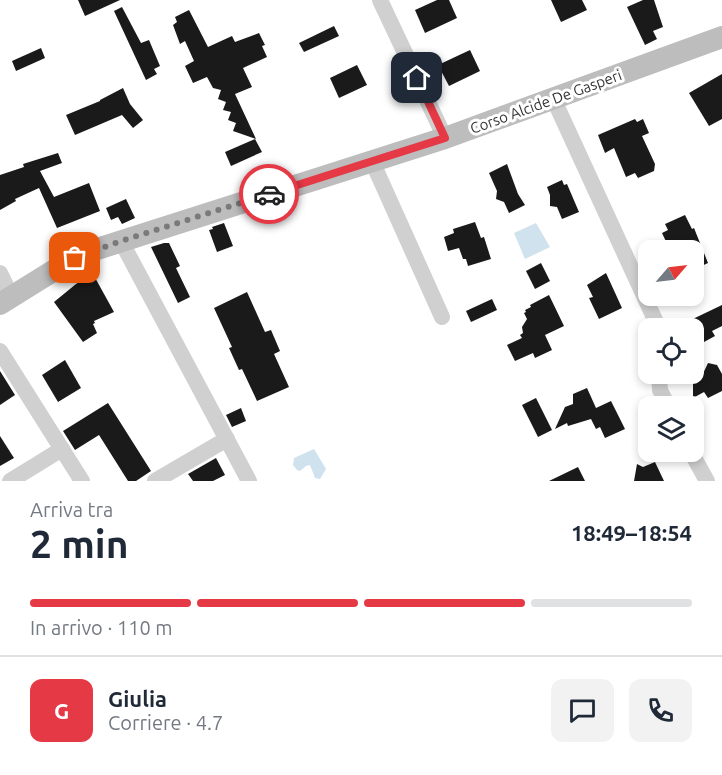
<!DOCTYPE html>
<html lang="it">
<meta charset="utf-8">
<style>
body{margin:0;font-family:Ubuntu,sans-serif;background:#f2f2f3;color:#1f2937;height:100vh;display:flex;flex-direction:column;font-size:22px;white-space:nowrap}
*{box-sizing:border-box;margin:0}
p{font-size:20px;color:#747a83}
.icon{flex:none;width:33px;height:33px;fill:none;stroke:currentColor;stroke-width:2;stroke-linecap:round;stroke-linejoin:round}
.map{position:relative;height:481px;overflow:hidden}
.details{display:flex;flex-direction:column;background:#fff;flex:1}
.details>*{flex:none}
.needle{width:39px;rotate:62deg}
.controls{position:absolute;left:638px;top:240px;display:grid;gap:12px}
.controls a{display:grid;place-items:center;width:66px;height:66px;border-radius:12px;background:#fff;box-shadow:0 3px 9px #0003;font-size:30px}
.pin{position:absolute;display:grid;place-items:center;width:51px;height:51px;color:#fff;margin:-26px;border-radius:12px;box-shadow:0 3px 9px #0006}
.courier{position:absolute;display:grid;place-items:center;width:60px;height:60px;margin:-30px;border:4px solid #e63946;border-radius:50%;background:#fff;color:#222;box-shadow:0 2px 8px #0007}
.summary em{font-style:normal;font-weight:600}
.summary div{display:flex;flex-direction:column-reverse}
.summary{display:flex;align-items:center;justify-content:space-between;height:102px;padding:0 30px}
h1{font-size:39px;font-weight:600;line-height:45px}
.bar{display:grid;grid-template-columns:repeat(4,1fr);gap:9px 6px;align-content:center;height:72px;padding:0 30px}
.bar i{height:8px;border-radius:4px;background:#e0e1e3}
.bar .on{background:#e63946}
.bar p{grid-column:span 4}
.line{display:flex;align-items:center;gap:15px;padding:0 30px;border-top:2px solid #e0e1e3}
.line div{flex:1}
.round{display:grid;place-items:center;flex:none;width:63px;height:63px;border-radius:12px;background:#f2f2f3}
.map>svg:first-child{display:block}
.water{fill:#cfe2ee}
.building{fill:#1a1a1a}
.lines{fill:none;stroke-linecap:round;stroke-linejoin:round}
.street{stroke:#d0d0d0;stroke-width:16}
.secondary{stroke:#bdbdbd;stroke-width:22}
.done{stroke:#7a7a7a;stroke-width:6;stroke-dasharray:0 10.8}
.route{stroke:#e63946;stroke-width:8}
.labels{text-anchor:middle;stroke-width:6;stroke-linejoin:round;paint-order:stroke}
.street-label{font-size:15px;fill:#333;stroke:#fff}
</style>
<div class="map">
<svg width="722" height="481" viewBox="0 0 722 481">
<rect width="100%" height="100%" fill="#fff"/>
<g class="water">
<path d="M536,223l14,24 -25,12 -11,-26z"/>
<path d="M314,449l12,20 -6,10 -5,-1 -5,-13 -4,1 -6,5 -3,-1 -4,-5 1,-7z"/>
</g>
<g class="building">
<path d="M78,0h42l-35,16z"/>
<path d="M437,0h12l8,18 -32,15 -10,-23z"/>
<path d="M551,0h31l5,10 -26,12z"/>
<path d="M643,0h11l9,27 -10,4 4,8 -12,6 -18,-38z"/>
<path d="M122,7l19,36 8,-3 11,26 -6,3 3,5 -11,6 -32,-69z"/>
<path d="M189,10l19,37 24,-11 3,6 24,-9 6,12 -3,1 5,11 -24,11 9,19 -17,7 21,45 -23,-8 3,-8 -8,-3 3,-8 -8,-2 3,-8 -8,-3 3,-9 -8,-2 -6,-11 -14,6 -8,-17 9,-5 -9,-20 -5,3 -7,-19 4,-3 -2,-5z"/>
<path d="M334,26l5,10 -35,16 -5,-9z"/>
<path d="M41,48l4,10 -29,13 -4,-10z"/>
<path d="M470,50l10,21 -31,15 -11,-21z"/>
<path d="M357,65l10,20 -28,13 -9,-20z"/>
<path d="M722,74v45l-13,7 -20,-33z"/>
<path d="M123,88l7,16 13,16 -10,8 -11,-13 -47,20 -9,-20 34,-14v-1z"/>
<path d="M635,119l2,3 6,-3 6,14 -7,3 13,28 -1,7 -16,7 -3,-5 -9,4 -12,-29 -9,5 -7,-18z"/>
<path d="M255,139l7,13 -31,14 -6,-14z"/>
<path d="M58,153l4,10 -22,8 14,26 35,-14 11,28 -43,17 -18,-40 -24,11 1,2 -16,9v-35l24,-8 -1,-3z"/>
<path d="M507,164l11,30 7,11 -16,8 -5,-11 -8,-3 1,-8 -8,-18z"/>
<path d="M562,180l2,5 3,-1 12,28 -17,7 -5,-12 -7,-1v-11l-3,-8z"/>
<path d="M126,199l9,19 -13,6 -4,-7 -7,3 -5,-12z"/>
<path d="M685,215l7,14 2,-1 14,35 -15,7v-20h-23l-8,-17 6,-3 -3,-6z"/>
<path d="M475,222l6,16 3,-1 7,22 -23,7 -2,-7h-3l-4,-11 -11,3 -4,-14 10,-4 -1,-4z"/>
<path d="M224,223l9,23 -16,6 -8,-22 4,-1 -1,-2z"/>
<path d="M164,243h5l11,23 -4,2 14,29 -12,6 -27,-56z"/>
<path d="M541,263l9,18 -15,8 -9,-18z"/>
<path d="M606,273l16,35 -23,11 -10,-21 4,-1 -6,-12z"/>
<path d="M93,274l21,38 -20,9 1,2 -2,1 4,9 -14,9 -29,-40 22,-18z"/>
<path d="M247,292l18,40 6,-2 9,21 -6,3 15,33 -32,14 -15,-32 -3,1 -10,-22 3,-1 -18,-39z"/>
<path d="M549,295l15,31 -19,9 7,15 -17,8 -2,-5 -18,8 -8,-16 15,-7 -2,-3 3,-2 -1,-6 5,-8 -3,-6 2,-1 -1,-2 6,-3 -1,-2z"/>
<path d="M492,299l5,11 -26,12 -5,-11z"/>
<path d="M722,305v21l-10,5 3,5 -22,12v-20h-19z"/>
<path d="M65,360l16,28 -23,14 -16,-27z"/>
<path d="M708,363l9,2 5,9v17l-14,7 -4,-6 -11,6v-15l7,-3z"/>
<path d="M0,371l15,24 -15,10z"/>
<path d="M587,388l9,20 15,-7 14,28 -20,9 -5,-11 -4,2 -5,-10 -23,7 -1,-3 -12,6 10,-22 8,-3v-10z"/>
<path d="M536,398l16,32 -14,7 -16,-32z"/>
<path d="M108,403l43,68 -15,10h-8l-29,-46 -24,15 -12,-19z"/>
<path d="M241,408l5,13 -14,6 -6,-12z"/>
<path d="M0,436l14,22 -14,8z"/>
<path d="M216,458l9,17 -12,6h-20l-5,-7z"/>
<path d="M655,462l9,19h-30l3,-17 6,3z"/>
<path d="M578,467l7,14h-36z"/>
</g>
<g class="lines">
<g class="street">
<path d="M380,0l65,138"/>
<path d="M554,100l102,222v6"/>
<path d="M372,161l70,156"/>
<path d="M121,241l128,240"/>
<path d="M0,273l11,23"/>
<path d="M0,351l82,130"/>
<path d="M659,374l1,16 8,16"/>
<path d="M691,452l16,29"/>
<path d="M10,481l52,-32"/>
<path d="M155,481l72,-42"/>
</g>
<path class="secondary" d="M0,304l74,-46 20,-8 351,-112 277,-101"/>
</g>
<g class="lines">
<path class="done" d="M75,258l46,-17 148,-47"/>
<path class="route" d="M269,194l176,-56 -28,-60"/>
</g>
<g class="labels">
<g class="street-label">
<text transform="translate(546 102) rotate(-20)" y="5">Corso Alcide De Gasperi</text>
</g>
</g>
</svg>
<div class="controls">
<a><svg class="needle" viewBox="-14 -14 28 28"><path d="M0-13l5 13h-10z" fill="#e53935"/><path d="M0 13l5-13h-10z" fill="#747a83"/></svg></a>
<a><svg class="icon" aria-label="locate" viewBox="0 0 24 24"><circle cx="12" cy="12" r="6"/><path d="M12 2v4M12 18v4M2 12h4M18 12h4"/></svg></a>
<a><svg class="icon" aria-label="layers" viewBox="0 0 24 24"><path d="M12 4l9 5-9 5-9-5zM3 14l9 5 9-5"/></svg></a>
</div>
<div class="pin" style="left:75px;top:258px;background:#ea580c"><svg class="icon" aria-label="bag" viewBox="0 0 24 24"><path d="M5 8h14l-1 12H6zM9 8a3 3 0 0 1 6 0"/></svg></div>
<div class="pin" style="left:417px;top:78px;background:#1f2937"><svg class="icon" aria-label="home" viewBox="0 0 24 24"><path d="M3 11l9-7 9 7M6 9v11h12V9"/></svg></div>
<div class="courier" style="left:269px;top:194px"><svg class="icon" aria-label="car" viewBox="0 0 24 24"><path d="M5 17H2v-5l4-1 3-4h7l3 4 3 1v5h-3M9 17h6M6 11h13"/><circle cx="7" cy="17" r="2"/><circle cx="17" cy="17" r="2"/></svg></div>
</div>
<section class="details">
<div class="summary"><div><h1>2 min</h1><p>Arriva tra</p></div><em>18:49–18:54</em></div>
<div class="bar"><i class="on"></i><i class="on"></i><i class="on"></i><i></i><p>In arrivo · 110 m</p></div>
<div class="line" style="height:108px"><b class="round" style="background:#e63946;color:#fff">G</b><div><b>Giulia</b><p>Corriere · 4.7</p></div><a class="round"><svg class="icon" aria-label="chat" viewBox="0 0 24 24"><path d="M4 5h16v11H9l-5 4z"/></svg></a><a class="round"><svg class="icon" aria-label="phone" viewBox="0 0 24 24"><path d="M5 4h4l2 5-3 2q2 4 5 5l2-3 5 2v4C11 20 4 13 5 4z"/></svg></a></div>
</section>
